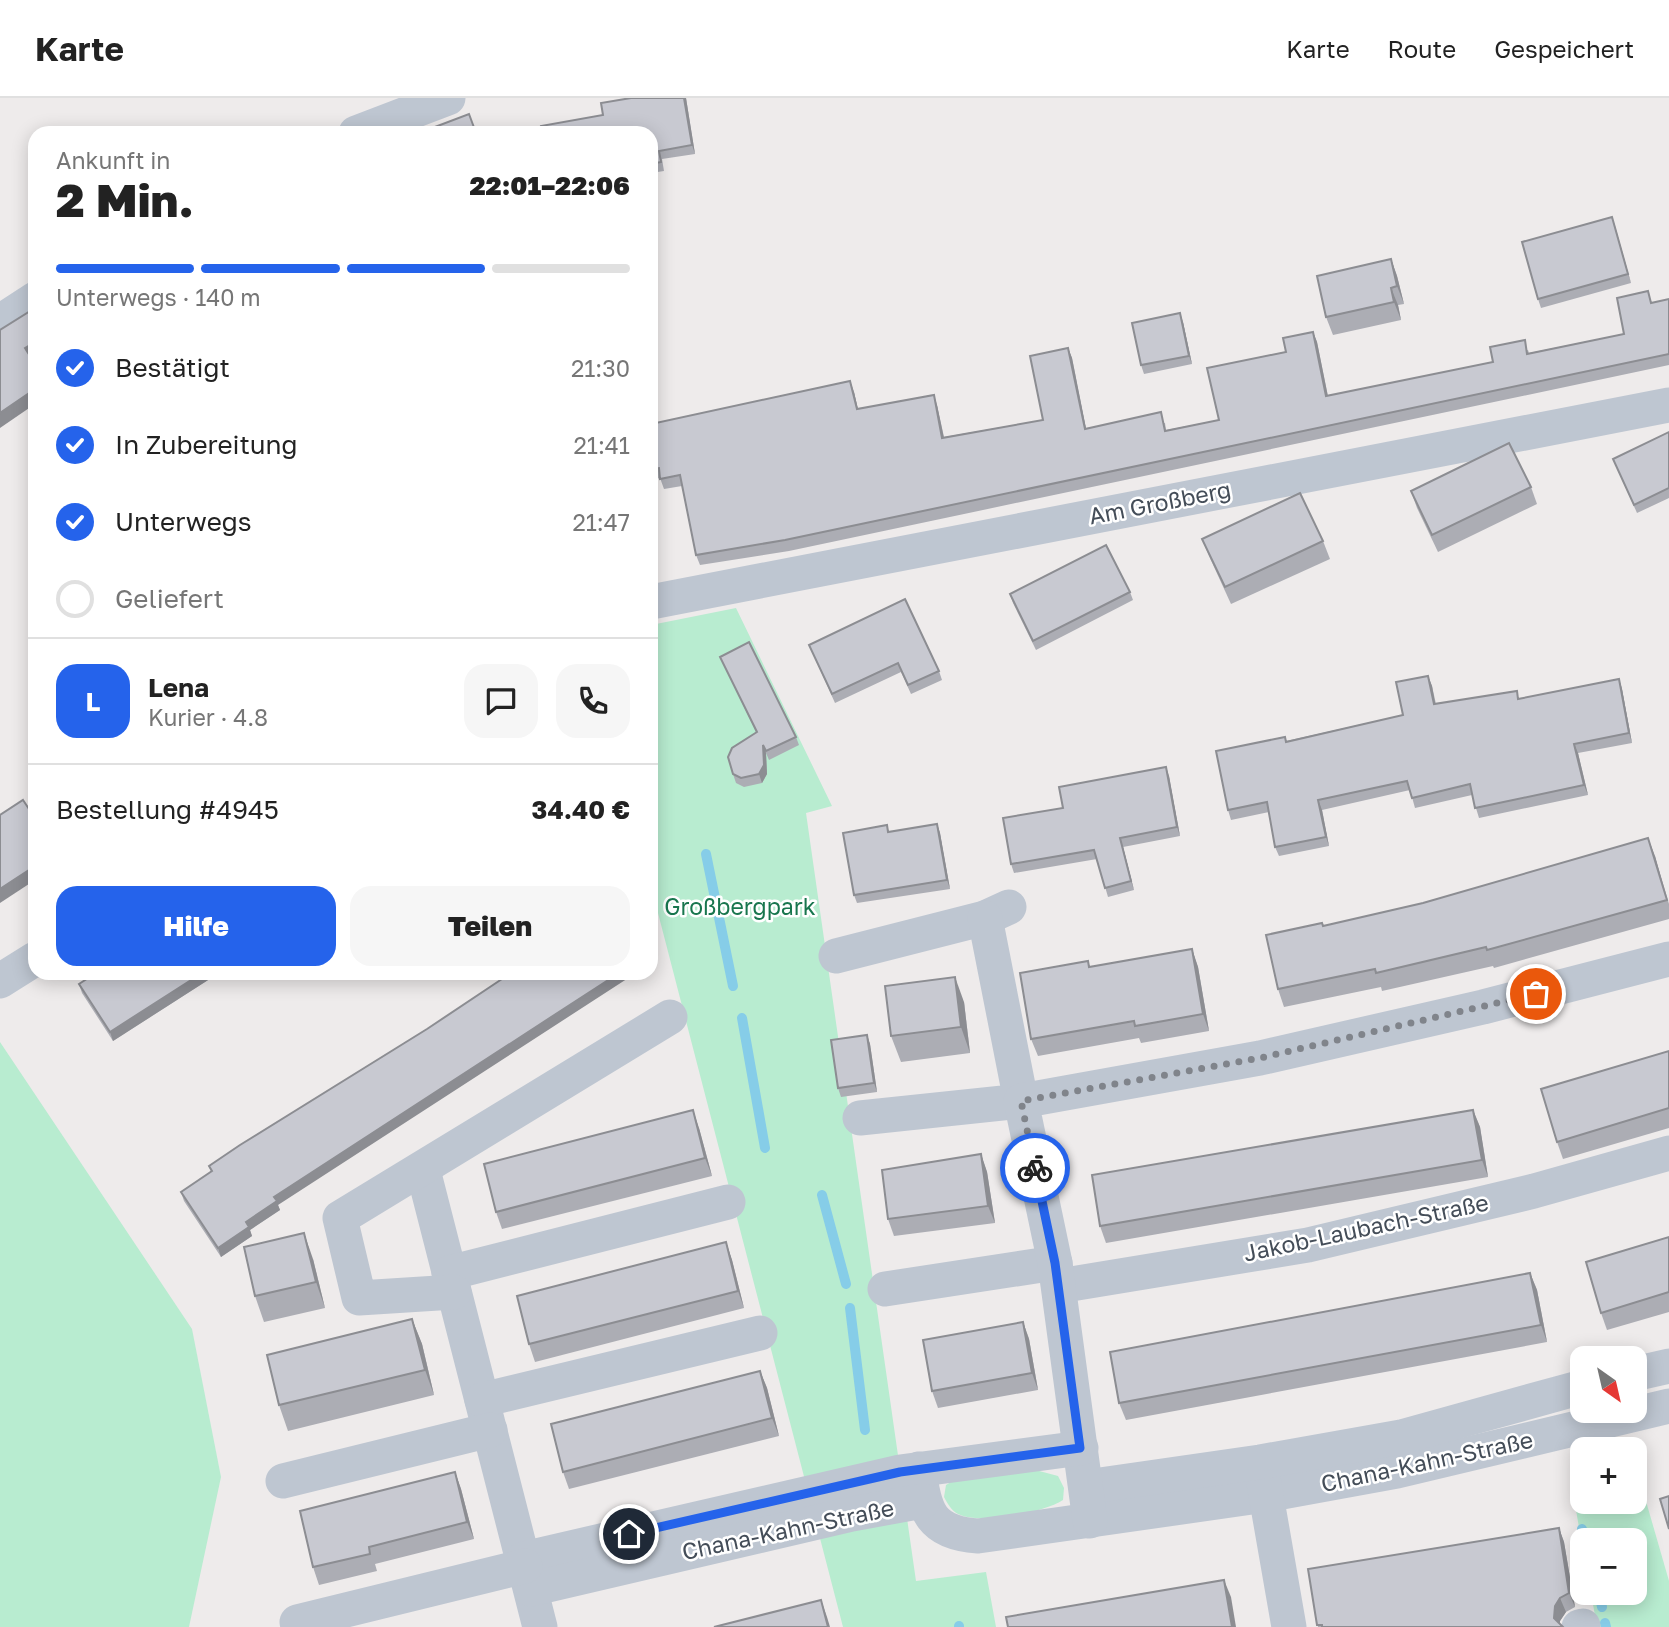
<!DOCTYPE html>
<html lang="de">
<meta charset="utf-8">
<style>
body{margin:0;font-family:"Golos Text",sans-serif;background:#f6f6f6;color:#222;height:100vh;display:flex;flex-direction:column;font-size:26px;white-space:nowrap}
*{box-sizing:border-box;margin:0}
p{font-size:23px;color:#767676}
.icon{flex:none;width:38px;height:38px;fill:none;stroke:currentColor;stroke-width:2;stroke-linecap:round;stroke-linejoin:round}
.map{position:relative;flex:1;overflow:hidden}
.sheet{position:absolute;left:28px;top:28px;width:630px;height:854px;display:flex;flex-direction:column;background:#fff;border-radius:21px;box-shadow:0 4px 18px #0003}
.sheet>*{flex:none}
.needle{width:46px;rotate:146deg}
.fabs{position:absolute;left:1570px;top:1248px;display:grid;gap:14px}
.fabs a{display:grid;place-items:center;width:77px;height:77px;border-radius:14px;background:#fff;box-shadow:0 4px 18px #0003;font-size:35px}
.pin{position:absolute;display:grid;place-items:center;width:60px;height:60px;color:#fff;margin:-30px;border:4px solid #fff;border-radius:50%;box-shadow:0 2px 7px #0007}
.courier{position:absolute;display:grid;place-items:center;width:70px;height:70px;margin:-35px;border:5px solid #2563eb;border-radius:50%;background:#fff;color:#222;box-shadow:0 2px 9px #0007}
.head em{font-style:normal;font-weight:800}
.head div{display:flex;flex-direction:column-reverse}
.head{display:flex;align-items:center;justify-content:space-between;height:119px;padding:0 28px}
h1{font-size:46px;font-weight:800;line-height:52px}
.bar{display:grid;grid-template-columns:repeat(4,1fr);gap:10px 7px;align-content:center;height:84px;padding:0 28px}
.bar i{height:9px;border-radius:5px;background:#e0e0e0}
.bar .on{background:#2563eb}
.bar p{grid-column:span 4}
.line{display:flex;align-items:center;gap:18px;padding:0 28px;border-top:2px solid #e0e0e0}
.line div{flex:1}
.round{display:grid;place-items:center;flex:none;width:74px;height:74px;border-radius:21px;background:#f6f6f6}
ol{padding:0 28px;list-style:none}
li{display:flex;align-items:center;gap:21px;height:77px}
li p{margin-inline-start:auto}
li .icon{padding:7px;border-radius:50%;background:#2563eb;color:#fff;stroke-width:4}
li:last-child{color:#767676}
li i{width:38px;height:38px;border:4px solid #e0e0e0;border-radius:50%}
.cta{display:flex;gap:14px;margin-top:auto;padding:14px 28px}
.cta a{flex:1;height:80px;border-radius:21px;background:#2563eb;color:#fff;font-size:28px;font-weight:800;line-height:80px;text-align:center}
.cta a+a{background:#f6f6f6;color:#222}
header{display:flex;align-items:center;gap:42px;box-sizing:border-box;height:98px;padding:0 35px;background:#fff;border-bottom:2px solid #e0e0e0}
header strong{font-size:33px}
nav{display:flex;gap:38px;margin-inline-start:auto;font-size:24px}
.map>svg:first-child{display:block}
.green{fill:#b8ecd0}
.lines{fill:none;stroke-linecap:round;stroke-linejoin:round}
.stream{stroke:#86cde8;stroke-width:10}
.minor{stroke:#bec6d1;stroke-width:35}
.wall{fill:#acadb4}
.shaded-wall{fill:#8c8d92}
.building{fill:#c8c9d1;stroke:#8c8d92;stroke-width:2}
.done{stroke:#80848b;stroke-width:7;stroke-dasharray:0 12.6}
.route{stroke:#2563eb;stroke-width:9}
.labels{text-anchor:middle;stroke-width:5;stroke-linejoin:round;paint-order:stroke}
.street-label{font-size:23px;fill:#444d58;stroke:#fff}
.park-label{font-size:23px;fill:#18764e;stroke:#fff}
</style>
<header>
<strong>Karte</strong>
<nav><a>Karte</a><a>Route</a><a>Gespeichert</a></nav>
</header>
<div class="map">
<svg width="1669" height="1529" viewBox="0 0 1669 1529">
<rect width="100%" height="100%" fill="#eeebeb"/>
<g class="green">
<path d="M736,510l96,198 -26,7 110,768 70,-9 10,55h-153l-192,-741v-261z"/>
<path d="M0,944l192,287 29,148 -32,150h-189z"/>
<path d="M1635,1365l34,118v46h-72l-6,-34 43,-1v-52h-52v5l-11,-64 11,-4v25h52z"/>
<path d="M1028,1370l30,8 6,12 -1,12c-20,13 -83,25 -105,14 -6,-3 -11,-11 -14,-17l2,-12 10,-6z"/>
</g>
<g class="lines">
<g class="stream">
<path d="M706,756l27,132"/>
<path d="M742,920l23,130"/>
<path d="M822,1097l24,89"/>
<path d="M850,1210l15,122"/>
<path d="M1582,1431l3,11"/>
<path d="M1599,1494l3,15"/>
<path d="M1605,1525l1,4"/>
<path d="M959,1528v1"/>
</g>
<g class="minor">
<path d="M356,35l92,-35"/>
<path d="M0,224l35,-23"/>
<path d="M651,504l1018,-197"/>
<path d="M836,858l149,-38 24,-11"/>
<path d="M0,883l35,-22"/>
<path d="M860,1020l161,-17 -36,-183"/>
<path d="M423,1072l117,457"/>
<path d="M449,1175l279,-71"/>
<path d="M1059,1188l249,-41 226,-54 135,-38"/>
<path d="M885,1191l170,-26"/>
<path d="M454,1194l-95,6 -19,-80 330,-201"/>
<path d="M1634,1276l35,-8"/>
<path d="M482,1302l278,-67"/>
<path d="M919,1371c5,43 12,64 59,67l288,-41 131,-24 272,-65"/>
<path d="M1262,1374l27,155"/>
<path d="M283,1383l207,-51"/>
<path d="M1086,1389l174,-25 141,-25 181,-50"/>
<path d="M1090,1423l-35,-258 -34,-162 239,-43 223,-51 186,-48"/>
<path d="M523,1461l377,-87 181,-24"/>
<path d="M531,1491l321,-75 71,-13"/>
<path d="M297,1524l228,-56"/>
<path d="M1579,1529l4,-1"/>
</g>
</g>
<g class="wall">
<path d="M686,0l9,56 -33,5 2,12 -13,2v-40l-48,-18z"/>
<path d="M1612,119l19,66 -90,25 -3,-9z"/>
<path d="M1391,161l6,17 7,28 -6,1 3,15 -68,15 -7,-18z"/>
<path d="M1669,201v66l-880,186 -89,14 -4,-10 -14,-69 -18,3 -4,-11 -9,2v-56l203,-32 4,17 79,-4 7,32 99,-17 25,-72 4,10 14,70 79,-5 1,7 53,-10 67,-68 27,-20 4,10 11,54 165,-34 35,-12 1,3 95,-19 29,-31z"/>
<path d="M1183,224l9,42 -48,10 -3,-9z"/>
<path d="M1669,334v66l-32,15 -24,-54z"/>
<path d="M1531,389l6,17 -99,48 -21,-44 -6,-17z"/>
<path d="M1202,441l121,2 7,18 -99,45 -22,-48z"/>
<path d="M1130,494l3,8 -97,50 -23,-47 -3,-9z"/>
<path d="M809,547l130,26 3,9 -31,14 -10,-22 -66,31z"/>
<path d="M720,559l76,80 3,8 -30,15 -3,-7 1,21 -5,9 -18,4 -8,-4 -3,-9 23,-42z"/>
<path d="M1428,578l4,10 4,18 83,-5 100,-20 3,10 10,54 -54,10 10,42 -109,23 -7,-23 -57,13 -5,-18 -88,20 7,36 -50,10 -4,-9 -6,-35 -38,8 -3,-10 58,-69 117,-26z"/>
<path d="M1169,678l11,60 -57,11 11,43 -26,7 -11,-38 -83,14 -3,-9 52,-56z"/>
<path d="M937,726l3,9 10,56 -93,14 -3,-8 33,-70 2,7z"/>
<path d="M1655,758l14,48v15l-175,49 -1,-2 -111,25 -1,-4 -97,20 -6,-18 45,-63z"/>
<path d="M1192,851l6,18 11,64 -68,12 -2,-5 -101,18 -7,-17 57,-78 2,6z"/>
<path d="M96,875h123l-106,68 -31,-48 -3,-9z"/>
<path d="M964,904l6,51 -69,9 -10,-26z"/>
<path d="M867,937l3,9 7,48 -36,5 -3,-9z"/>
<path d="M1669,953v77l-106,31 -6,-17z"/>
<path d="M1473,1012l7,17 8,50 -382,66 -6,-17z"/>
<path d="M699,1030l13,48 -210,53 -6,-17z"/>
<path d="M981,1056l6,18 8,51 -101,13 -6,-17z"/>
<path d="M209,1068l69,39 2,5 -30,20 2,6 -31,21 -37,-56 -3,-9 30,-20z"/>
<path d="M1669,1139v75l-62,18 -6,-17z"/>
<path d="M726,1144l6,18 12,48 -209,54 -6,-18z"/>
<path d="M313,1161l12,49 -61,14 -9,-26z"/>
<path d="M1530,1175l7,17 10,52 -421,78 -7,-17z"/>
<path d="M412,1221l10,25 12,51 -146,36 -9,-26z"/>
<path d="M1023,1224l6,17 9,51 -100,18 -6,-17z"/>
<path d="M760,1273l7,17 12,48 -210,53 -6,-17z"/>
<path d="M455,1374l6,17 13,50 -99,25 2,7 -58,14 -6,-18z"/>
<path d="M1559,1430l5,14 11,65 -9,5 -6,9v3l3,3h-245l-10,-58z"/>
</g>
<g class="shaded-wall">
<path d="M684,0h2l9,56 -3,-9z"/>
<path d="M1612,119l3,9 16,57 -3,-9z"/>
<path d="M1391,161l6,17 7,28 -7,-18z"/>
<path d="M1391,190l7,17 3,15 -7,-18z"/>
<path d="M1180,215l3,9 9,42 -3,-8z"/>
<path d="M1313,234l4,10 13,65 -4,-11z"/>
<path d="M35,244v14l-6,4 -4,-12z"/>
<path d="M1068,250l4,10 16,81 -3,-10z"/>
<path d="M850,283l4,11 6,27 -3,-10z"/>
<path d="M35,291v15l-35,24v-15z"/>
<path d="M934,297l3,10 9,43 -4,-10z"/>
<path d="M1428,578l4,10 5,28 -3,-10z"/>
<path d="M1619,581l3,10 10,54 -3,-10z"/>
<path d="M1574,646l4,9 10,42 -4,-10z"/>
<path d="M763,647l3,8 1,21 -5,9 -3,-9z"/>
<path d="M1166,669l3,9 11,60 -3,-9z"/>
<path d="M1318,702l4,10 7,36 -3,-9z"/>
<path d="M937,726l3,9 10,56 -3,-9z"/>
<path d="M1120,740l3,9 11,43 -3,-9z"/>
<path d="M1648,740l7,18 14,51 -2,-7z"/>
<path d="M35,768v14l-35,23v-14z"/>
<path d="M1192,851l6,18 11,64 -6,-17z"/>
<path d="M652,854l3,9 -4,2v-10z"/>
<path d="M202,875h17l-106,68 -3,-9z"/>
<path d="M619,875h17l-358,232 2,5 -30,20 2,6 -31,21 -3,-9 56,-51z"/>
<path d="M955,879l9,25 6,51 -9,-26z"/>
<path d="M867,937l3,9 7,48 -3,-9z"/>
<path d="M693,1012l6,18 13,48 -7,-18z"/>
<path d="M1473,1012l7,17 8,50 -6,-17z"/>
<path d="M981,1056l6,18 8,51 -7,-17z"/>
<path d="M304,1135l9,26 12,49 -9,-26z"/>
<path d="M726,1144l6,18 12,48 -6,-17z"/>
<path d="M1530,1175l7,17 10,52 -6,-17z"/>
<path d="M412,1221l10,25 12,51 -9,-25z"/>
<path d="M1023,1224l6,17 9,51 -6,-17z"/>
<path d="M760,1273l7,17 12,48 -7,-18z"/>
<path d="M455,1374l6,17 13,50 -7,-17z"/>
<path d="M1559,1430l5,14 11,65 -6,-14z"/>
<path d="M1224,1482l7,17 5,30h-4z"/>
<path d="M1560,1500l6,14 -6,9v6l-6,-9 1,-12z"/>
<path d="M821,1502l6,17 3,10h-2z"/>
</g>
<g class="building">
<path d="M631,0h53l8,47 -33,6 2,11 -10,2v-31h-109l-1,-7 62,-11 -2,-12z"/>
<path d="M469,16l7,19h-57z"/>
<path d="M1612,119l16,57 -90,25 -16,-57z"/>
<path d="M1391,161l6,27 -6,2 3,14 -68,15 -9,-41z"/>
<path d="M1648,193l3,12 18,-4v55l-884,186 -89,15 -16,-80 -20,4 -1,-11 -8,1v-45l199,-43 7,28 77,-14 8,43 101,-18 -13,-64 38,-8 17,81 76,-17 4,19 54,-11 -12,-52 79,-16 -3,-14 30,-6 13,64 167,-34 -3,-15 35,-7 2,14 97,-20 -7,-36z"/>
<path d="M35,210v34l-10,6 10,16v25l-35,24v-83z"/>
<path d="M1180,215l9,43 -48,9 -9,-42z"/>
<path d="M1669,334v56l-35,17 -21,-46z"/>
<path d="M1509,345l22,44 -99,48 -21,-44z"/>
<path d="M1300,395l23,48 -98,46 -23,-48z"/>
<path d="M1106,447l24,47 -97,49 -23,-47z"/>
<path d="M905,501l34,72 -31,14 -10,-22 -66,31 -23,-49z"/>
<path d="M749,544l47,95 -30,14 -3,-6 1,20 -5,9 -18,4 -8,-4 -5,-17 4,-9 25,-16 -37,-75z"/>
<path d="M1428,578l6,28 83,-13 1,8 101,-20 10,54 -55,11 10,41 -109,23 -5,-24 -58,14 -5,-17 -89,19 8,37 -51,10 -8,-45 -39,8 -12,-59 69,-14 1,5 117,-27 -7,-33z"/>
<path d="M1166,669l11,60 -57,11 11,43 -26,7 -11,-38 -83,14 -8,-46 60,-10 -4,-21z"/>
<path d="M23,702l12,18v48l-35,23v-74z"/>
<path d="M937,726l10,56 -93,15 -11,-62 44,-8 1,7z"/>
<path d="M1648,740l19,62 -180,50 -1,-3 -110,26 -1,-4 -97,20 -12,-54 56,-12 1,3 100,-23z"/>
<path d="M1192,851l11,65 -68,12 -1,-5 -103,18 -11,-66 68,-12 1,6z"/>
<path d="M96,875h106l-92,59 -31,-48z"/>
<path d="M511,875h108l-345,224 3,4 -31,21 3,5 -31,21 -37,-56 31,-21 -3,-5 31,-21 187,-116z"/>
<path d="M955,879l6,50 -70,9 -6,-50z"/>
<path d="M867,937l7,48 -36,5 -7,-48z"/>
<path d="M1669,953v57l-112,34 -16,-53z"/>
<path d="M693,1012l12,48 -209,54 -12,-48z"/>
<path d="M1473,1012l9,50 -382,66 -8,-51z"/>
<path d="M981,1056l7,52 -100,13 -6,-49z"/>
<path d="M304,1135l12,49 -61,14 -11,-49z"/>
<path d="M1669,1139v55l-68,21 -15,-51z"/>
<path d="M726,1144l12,49 -209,53 -12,-48z"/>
<path d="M1530,1175l11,52 -422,78 -9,-51z"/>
<path d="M412,1221l13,51 -146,35 -12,-50z"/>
<path d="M1023,1224l9,51 -100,18 -9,-51z"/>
<path d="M760,1273l12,47 -209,54 -12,-48z"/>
<path d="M455,1374l12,50 -98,25 1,7 -57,13 -13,-56z"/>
<path d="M1669,1398v33l-9,-30z"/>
<path d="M1559,1430l10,65 -9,5 -5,8 -1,12 9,9h-241v-2h-5l-9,-56z"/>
<path d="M1224,1482l8,47h-224l-2,-10z"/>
<path d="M821,1502l7,27h-114z"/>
</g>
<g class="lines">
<path class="done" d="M1035,1070l-14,-67 239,-43 276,-64"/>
<path class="route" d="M629,1436l271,-62 180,-24 -25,-185 -20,-95"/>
</g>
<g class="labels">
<g class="street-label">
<text transform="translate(1160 405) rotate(-11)" y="8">Am Großberg</text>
<text transform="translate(1366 1130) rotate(-12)" y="8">Jakob-Laubach-Straße</text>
<text transform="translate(1427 1364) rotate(-12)" y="8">Chana-Kahn-Straße</text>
<text transform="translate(788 1432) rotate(-12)" y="8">Chana-Kahn-Straße</text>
</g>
<g class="park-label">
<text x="740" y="817">Großbergpark</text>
</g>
</g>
</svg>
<div class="fabs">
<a><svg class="needle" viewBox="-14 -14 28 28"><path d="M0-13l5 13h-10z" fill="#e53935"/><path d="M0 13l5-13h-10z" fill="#767676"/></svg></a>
<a>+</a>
<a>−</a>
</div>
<div class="pin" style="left:1536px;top:896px;background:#ea580c"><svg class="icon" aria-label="bag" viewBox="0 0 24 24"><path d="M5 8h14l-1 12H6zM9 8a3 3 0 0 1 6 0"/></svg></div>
<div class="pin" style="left:629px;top:1436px;background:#1f2937"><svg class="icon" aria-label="home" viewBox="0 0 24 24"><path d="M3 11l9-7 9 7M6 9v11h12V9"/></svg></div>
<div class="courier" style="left:1035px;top:1070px"><svg class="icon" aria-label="bike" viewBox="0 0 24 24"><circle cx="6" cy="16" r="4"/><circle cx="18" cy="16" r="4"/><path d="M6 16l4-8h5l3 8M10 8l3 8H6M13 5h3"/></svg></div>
<section class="sheet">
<div class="head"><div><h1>2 Min.</h1><p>Ankunft in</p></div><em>22:01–22:06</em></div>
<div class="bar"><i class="on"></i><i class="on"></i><i class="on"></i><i></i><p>Unterwegs · 140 m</p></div>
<ol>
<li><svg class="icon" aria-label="check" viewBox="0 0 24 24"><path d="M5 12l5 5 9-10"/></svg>Bestätigt<p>21:30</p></li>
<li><svg class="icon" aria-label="check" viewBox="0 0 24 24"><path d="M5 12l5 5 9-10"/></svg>In Zubereitung<p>21:41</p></li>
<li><svg class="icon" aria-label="check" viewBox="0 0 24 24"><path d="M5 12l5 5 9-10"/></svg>Unterwegs<p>21:47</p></li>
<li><i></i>Geliefert</li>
</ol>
<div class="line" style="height:126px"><b class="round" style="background:#2563eb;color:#fff">L</b><div><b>Lena</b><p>Kurier · 4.8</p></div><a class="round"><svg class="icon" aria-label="chat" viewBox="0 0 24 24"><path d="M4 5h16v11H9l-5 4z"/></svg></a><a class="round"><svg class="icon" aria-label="phone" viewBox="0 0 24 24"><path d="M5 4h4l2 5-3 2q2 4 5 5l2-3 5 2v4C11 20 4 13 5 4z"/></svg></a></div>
<div class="line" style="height:91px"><div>Bestellung #4945</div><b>34.40 €</b></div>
<div class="cta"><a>Hilfe</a><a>Teilen</a></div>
</section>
</div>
